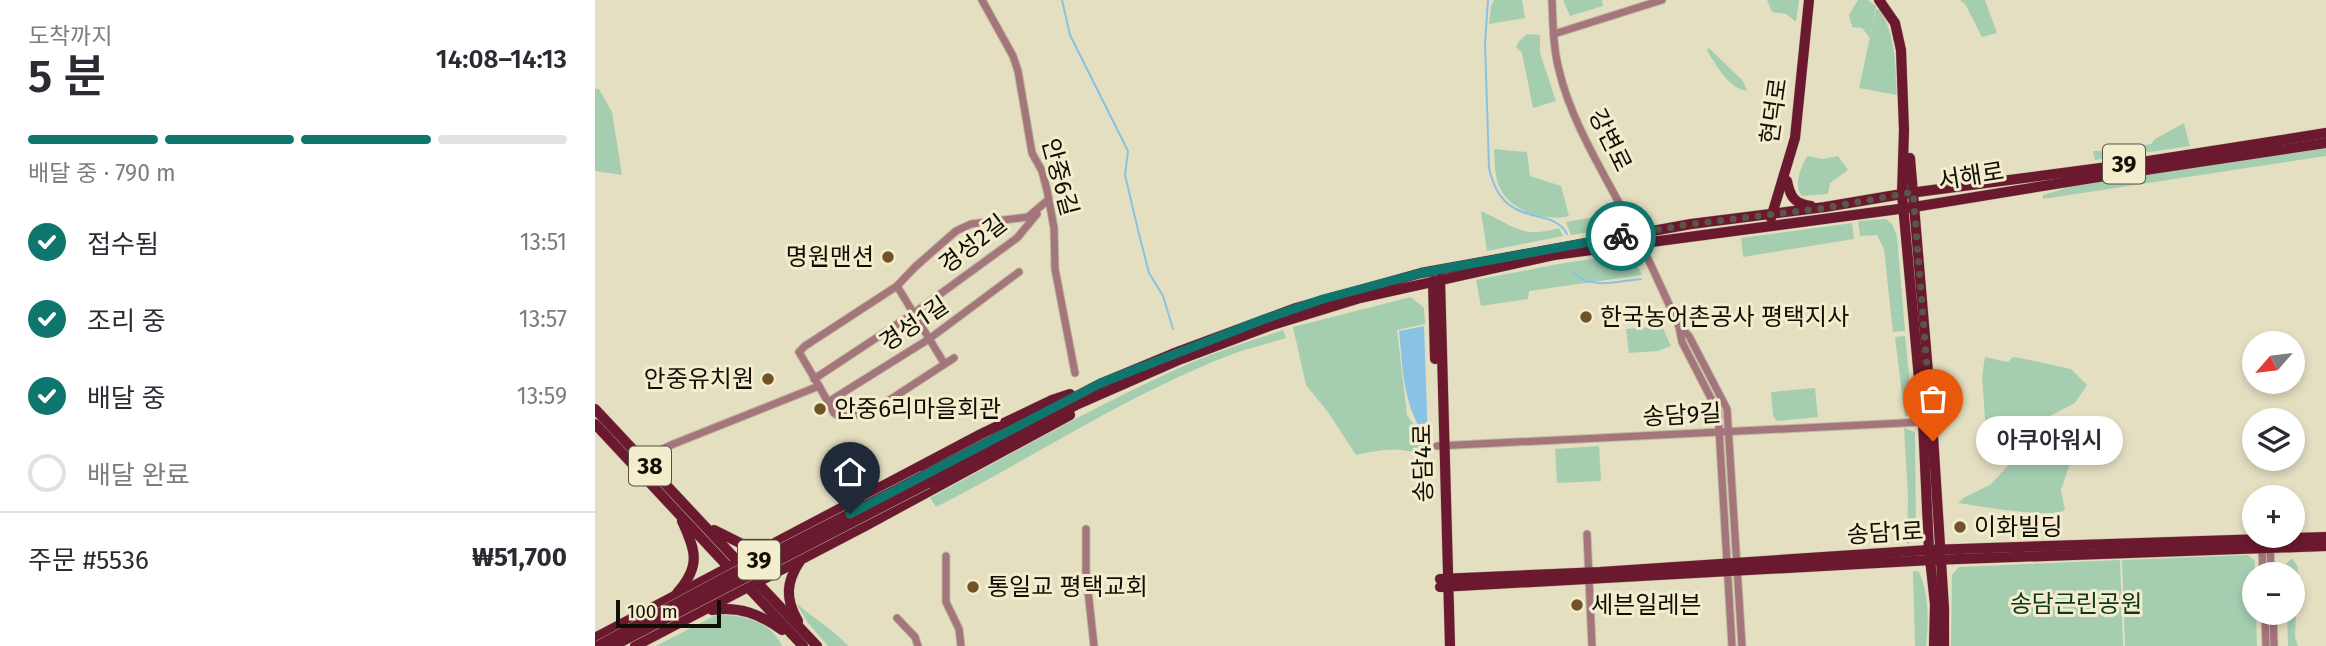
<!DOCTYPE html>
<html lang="ko">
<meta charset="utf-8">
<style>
body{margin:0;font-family:"Fira Sans","Noto Sans KR",sans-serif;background:#f7f7f7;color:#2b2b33;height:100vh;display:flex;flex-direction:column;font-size:26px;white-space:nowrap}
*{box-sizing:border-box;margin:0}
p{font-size:23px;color:#7c7c81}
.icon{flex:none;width:38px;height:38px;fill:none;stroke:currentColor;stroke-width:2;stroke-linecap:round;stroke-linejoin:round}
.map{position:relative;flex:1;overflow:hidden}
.drawer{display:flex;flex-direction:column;background:#fff;width:595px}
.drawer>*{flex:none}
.needle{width:46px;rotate:242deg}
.fabs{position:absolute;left:1647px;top:331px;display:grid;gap:14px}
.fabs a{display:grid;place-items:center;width:63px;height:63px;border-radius:50%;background:#fff;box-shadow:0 4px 10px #0003;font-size:35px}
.scale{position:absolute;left:21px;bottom:18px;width:105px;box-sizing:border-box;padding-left:7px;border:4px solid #100e05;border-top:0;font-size:19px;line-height:24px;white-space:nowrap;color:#100e05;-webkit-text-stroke:5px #f3edce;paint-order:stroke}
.pin{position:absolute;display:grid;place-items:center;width:60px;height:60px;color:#fff;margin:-72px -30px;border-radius:50% 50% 50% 0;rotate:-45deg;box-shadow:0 0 7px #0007}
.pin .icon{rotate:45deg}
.courier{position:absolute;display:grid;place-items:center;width:70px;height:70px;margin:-35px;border:5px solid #0f766e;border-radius:50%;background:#fff;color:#222;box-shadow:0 2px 9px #0007}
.bubble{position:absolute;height:49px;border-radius:24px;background:#fff;box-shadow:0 4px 10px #0003;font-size:23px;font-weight:600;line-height:49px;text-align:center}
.overview em{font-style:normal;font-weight:600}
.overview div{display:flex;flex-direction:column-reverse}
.overview{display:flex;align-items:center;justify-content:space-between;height:119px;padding:0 28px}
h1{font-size:46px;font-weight:600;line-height:52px}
.bar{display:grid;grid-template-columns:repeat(4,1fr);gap:10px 7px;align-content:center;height:84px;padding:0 28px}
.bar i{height:9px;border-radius:5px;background:#e1e1e2}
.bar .selected{background:#0f766e}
.bar p{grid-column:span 4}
.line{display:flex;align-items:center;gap:18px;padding:0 28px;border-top:2px solid #e1e1e2}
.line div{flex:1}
ol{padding:0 28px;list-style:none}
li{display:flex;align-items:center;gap:21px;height:77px}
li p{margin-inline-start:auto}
li .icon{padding:7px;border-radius:50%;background:#0f766e;color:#fff;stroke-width:4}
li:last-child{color:#7c7c81}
li i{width:38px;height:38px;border:4px solid #e1e1e2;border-radius:50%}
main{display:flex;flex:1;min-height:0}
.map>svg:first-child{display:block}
.green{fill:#a5ceb1}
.water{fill:#89c2e3}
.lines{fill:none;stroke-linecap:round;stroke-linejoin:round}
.stream{stroke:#89c2e3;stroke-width:2}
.minor-casing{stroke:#bfb9a0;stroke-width:9}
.major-casing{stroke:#bfb9a0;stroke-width:11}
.minor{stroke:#a5757c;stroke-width:7}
.major{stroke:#6a192f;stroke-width:10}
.minor-bridge-casing{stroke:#bfb9a0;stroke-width:9;stroke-linecap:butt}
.major-bridge-casing{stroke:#bfb9a0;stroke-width:11;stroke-linecap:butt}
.minor-bridge{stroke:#a5757c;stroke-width:7}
.major-bridge{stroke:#6a192f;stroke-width:10}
.done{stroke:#5b5747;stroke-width:7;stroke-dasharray:0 12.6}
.route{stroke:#0f766e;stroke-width:9}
.poi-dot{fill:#705326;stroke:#f3edce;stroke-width:2.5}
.labels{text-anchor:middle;stroke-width:6;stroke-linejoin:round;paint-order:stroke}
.shield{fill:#f3edce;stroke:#545141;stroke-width:2}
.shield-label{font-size:23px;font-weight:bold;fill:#100e05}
.street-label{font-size:24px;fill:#100e05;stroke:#f3edce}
.poi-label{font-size:24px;fill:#100e05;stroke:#f3edce;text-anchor:start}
.park-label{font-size:24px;fill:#0e371f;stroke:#f3edce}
</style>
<main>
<section class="drawer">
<div class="overview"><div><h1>5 분</h1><p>도착까지</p></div><em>14:08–14:13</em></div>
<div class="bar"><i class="selected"></i><i class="selected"></i><i class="selected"></i><i></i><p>배달 중 · 790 m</p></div>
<ol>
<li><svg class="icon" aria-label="check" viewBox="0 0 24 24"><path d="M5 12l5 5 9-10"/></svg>접수됨<p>13:51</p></li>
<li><svg class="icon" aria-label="check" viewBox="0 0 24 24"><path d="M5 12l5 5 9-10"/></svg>조리 중<p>13:57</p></li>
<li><svg class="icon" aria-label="check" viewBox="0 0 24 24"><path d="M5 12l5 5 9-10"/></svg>배달 중<p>13:59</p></li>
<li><i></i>배달 완료</li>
</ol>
<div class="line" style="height:91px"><div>주문 #5536</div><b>₩51,700</b></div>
</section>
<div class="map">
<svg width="1731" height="646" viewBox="0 0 1731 646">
<rect width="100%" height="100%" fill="#e5dfc2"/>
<g class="green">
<path d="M899,0h28l3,18 -36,6 2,-18z"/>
<path d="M968,0h39l1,6 -33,10z"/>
<path d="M1172,0h32l-3,22 -10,-8 -14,-2z"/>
<path d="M1263,0h10l8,6 -6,32 -8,-10 -10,-1 -3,-12z"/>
<path d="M1365,0h25l12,33 -15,4 -17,-33z"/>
<path d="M1281,9l4,1c16,26 15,54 17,85l-38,-7z"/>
<path d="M932,34l13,1v18l16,48 -23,7 -11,-55 -6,-6 3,-6z"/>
<path d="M1114,48l34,33 4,10c-18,-3 -29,-23 -38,-37l-2,-4z"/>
<path d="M0,89h4l13,23 10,63 -27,-4z"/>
<path d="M1589,123l6,23 -95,14 -2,-9 26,-1 32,-6 4,-5z"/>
<path d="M1731,148v8l-283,43v-4l37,-11z"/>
<path d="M899,149l33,3 3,24 31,10 8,30c-23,6 -59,-5 -69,-28 -6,-12 -5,-26 -6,-39z"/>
<path d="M1212,156l16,3 15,-3 10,14 -18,13 -2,11 -26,2c-9,-11 -1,-29 5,-40z"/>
<path d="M886,211c34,15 40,28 78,17l4,8 -76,15z"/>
<path d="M1022,213l5,14 -51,8 -5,-13z"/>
<path d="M1291,219l6,5 5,12 8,95 -12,1 -9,-83 -7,-14 -17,1 -2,-15z"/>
<path d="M1257,223l2,16 -111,18 -2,-19z"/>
<path d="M1037,253l10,22 -113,16 -1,8 -47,7 -5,-26 82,-16z"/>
<path d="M816,297l13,11 1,16 -28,6 10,85 20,29v12c-26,-9 -44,-7 -71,-1l-28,-43 -22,-27 -13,-58z"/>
<path d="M1067,326l9,20 -13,5 -29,2 -3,-24z"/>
<path d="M688,330l3,8c-18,6 -38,10 -56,17 -103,40 -196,102 -294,152l-6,-9c82,-44 162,-91 247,-129 34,-16 71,-27 106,-39z"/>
<path d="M1310,336l8,77 -8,4 -10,-80z"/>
<path d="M1390,357l23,5 5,-5 7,1 51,11 16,16 -12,18 -61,32 -2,-4 -27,-11 -3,-43z"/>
<path d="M1220,388l3,29 -41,4 -4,-5 -2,-24z"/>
<path d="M1474,419l3,16 -3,31 -8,24 4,20c-14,9 -87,-4 -107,-7l7,-6 25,-12 17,-18 8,-18 8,-10z"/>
<path d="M1309,428l11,4 1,104 -9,9 1,-50z"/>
<path d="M1004,446l2,35 -44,2 -2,-34z"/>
<path d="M1653,555l7,6 -1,51 2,1 1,33h-132l-3,-86z"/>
<path d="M1697,558l6,9 -3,70 3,9h-10l-1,-33 6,-1v-38h-8v-9z"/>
<path d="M1525,560l3,86h-172l1,-71 7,-8z"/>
<path d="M1318,571l6,1c10,22 10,50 7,74h-11z"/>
<path d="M201,603c17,15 37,26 52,43h-20l-20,-23z"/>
<path d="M121,615c26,-1 55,6 66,31h-126z"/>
</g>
<path class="water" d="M829,326l4,115c-25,-34 -25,-70 -29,-110z"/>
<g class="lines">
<g class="stream">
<path d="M467,0l8,35 58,116 -3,24 13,55 11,43 14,23 10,33"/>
<path d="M893,0l-3,43 4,125c14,64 63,36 78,66"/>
<path d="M979,273c17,17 45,8 67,6"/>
</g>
<g class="minor-casing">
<g id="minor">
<path d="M387,0l31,56 5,15 14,82 10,18 5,19 7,38 1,41 20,104"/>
<path d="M957,0c1,23 1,47 7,70 12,51 43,100 67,146"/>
<path d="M959,34l108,-34"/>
<path d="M1055,263l29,63 3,16 36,70 14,234"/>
<path d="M302,286l47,77"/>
<path d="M1084,326l10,10 38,73 15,237"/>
<path d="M219,379l100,-66 103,-75 20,-24"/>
<path d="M224,386l-20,-34 6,-6 92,-60 18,-19 41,-36 15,-7 57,-7 20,-17"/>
<path d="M233,402l6,11 6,4 31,-5 83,-54"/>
<path d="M842,446l486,-24"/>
<path d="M48,464l12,-11 16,-8 148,-59 9,16 101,-63 90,-67"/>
<path d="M491,529v43l8,74"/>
<path d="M992,534l5,112"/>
<path d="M1675,543l1,31"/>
<path d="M1667,547l1,27"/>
<path d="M351,556v46l13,27 2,17"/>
<path d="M1670,612l1,34"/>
<path d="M1678,612l1,34"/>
<path d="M302,618l18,19 3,9"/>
</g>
</g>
<g class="major-casing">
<g id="major">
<path d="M1284,0l16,23 6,27 3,80 -2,64 21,228 6,128 6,54 -1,42"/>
<path d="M1315,158l22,262 12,188v38"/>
<path d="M1192,181c3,16 8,23 24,25"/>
<path d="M1176,218l24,-80 14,-138"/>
<path d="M845,279l10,367"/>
<path d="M838,281l2,78"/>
<path d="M0,409l148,158"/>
<path d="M0,424l138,148"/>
<path d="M328,476l179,-93 70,-29 124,-46 125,-35 270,-49 134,-17 77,-13 221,-29 203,-32"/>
<path d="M333,483l148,-78 105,-46 88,-33 91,-28 194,-43 360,-48 178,-29 234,-35"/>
<path d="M119,530l28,14h27"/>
<path d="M158,578l64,68"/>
<path d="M845,579l160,-7 329,-22 397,-13"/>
<path d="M151,585l57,61"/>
<path d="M845,587l491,-27 395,-14"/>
<path d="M82,593c24,-27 19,-42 5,-72"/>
<path d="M117,610c27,-4 48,4 70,20"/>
<path d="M203,621c-13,-22 -12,-39 2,-60"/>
<path d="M0,638l386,-204 71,-34 18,-6"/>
<path d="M40,646l230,-120 205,-111"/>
</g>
</g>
<use href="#minor" class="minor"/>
<use href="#major" class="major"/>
<g class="minor-bridge-casing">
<path id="minor-bridge" d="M1031,216l24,47"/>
</g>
<g class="major-bridge-casing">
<g id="major-bridge">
<path d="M3,646l130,-70 195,-100"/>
<path d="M18,646l315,-163"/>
</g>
</g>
<use href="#minor-bridge" class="minor-bridge"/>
<use href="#major-bridge" class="major-bridge"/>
</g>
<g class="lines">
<path class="done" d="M1026,236l70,-12 134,-16 88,-16 20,249"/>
<path class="route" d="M255,514l251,-131 161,-63 61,-21 98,-26 200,-37"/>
</g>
<g class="poi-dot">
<circle cx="293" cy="257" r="7"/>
<circle cx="991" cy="317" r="7"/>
<circle cx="173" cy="379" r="7"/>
<circle cx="225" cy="409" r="7"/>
<circle cx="1365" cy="527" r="7"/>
<circle cx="378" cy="587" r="7"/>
<circle cx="982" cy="605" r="7"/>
</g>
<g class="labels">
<g class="shield">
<rect x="1508" y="144.5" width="42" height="39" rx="5"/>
<rect x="34" y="446.5" width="42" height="39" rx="5"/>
<rect x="143" y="540.5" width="42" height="39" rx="5"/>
</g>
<g class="shield-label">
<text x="1529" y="172">39</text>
<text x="55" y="474">38</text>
<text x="164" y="568">39</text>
</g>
<g class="street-label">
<text transform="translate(1179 111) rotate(-82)" y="8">현덕로</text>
<text transform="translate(1015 140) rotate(64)" y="8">강변로</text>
<text transform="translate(1376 176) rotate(-9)" y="8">서해로</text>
<text transform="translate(465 177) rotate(75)" y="8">안중6길</text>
<text transform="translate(378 244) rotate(-38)" y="8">경성2길</text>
<text transform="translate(319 324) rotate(-34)" y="8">경성1길</text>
<text transform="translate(1087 415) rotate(-3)" y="8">송담9길</text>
<text transform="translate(828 463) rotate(-91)" y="8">송담4로</text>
<text transform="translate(1290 533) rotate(-3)" y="8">송담1로</text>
</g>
<g class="poi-label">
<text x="279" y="265" text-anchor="end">명원맨션</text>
<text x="1005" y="325">한국농어촌공사 평택지사</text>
<text x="159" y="387" text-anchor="end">안중유치원</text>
<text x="239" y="417">안중6리마을회관</text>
<text x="1379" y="535">이화빌딩</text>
<text x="392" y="595">통일교 평택교회</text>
<text x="996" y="613">세븐일레븐</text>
</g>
<g class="park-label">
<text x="1481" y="612">송담근린공원</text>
</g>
</g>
</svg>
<div class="fabs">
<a><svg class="needle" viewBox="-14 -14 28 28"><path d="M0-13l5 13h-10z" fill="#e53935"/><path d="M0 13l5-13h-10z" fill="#7c7c81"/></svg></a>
<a><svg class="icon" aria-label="layers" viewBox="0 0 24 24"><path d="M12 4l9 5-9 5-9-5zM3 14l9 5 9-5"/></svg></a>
<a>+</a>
<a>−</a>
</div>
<div class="scale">100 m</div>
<div class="pin" style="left:1338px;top:441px;background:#ea580c"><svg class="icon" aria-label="bag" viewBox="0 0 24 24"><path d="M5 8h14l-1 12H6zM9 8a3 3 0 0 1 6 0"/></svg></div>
<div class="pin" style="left:255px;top:514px;background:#1f2937"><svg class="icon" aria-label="home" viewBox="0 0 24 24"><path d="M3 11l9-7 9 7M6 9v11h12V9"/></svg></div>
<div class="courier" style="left:1026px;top:236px"><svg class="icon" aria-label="bike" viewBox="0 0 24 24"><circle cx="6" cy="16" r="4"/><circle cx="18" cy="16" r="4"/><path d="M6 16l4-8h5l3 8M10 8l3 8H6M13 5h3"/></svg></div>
<div class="bubble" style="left:1381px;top:416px;width:147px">아쿠아워시</div>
</div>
</main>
